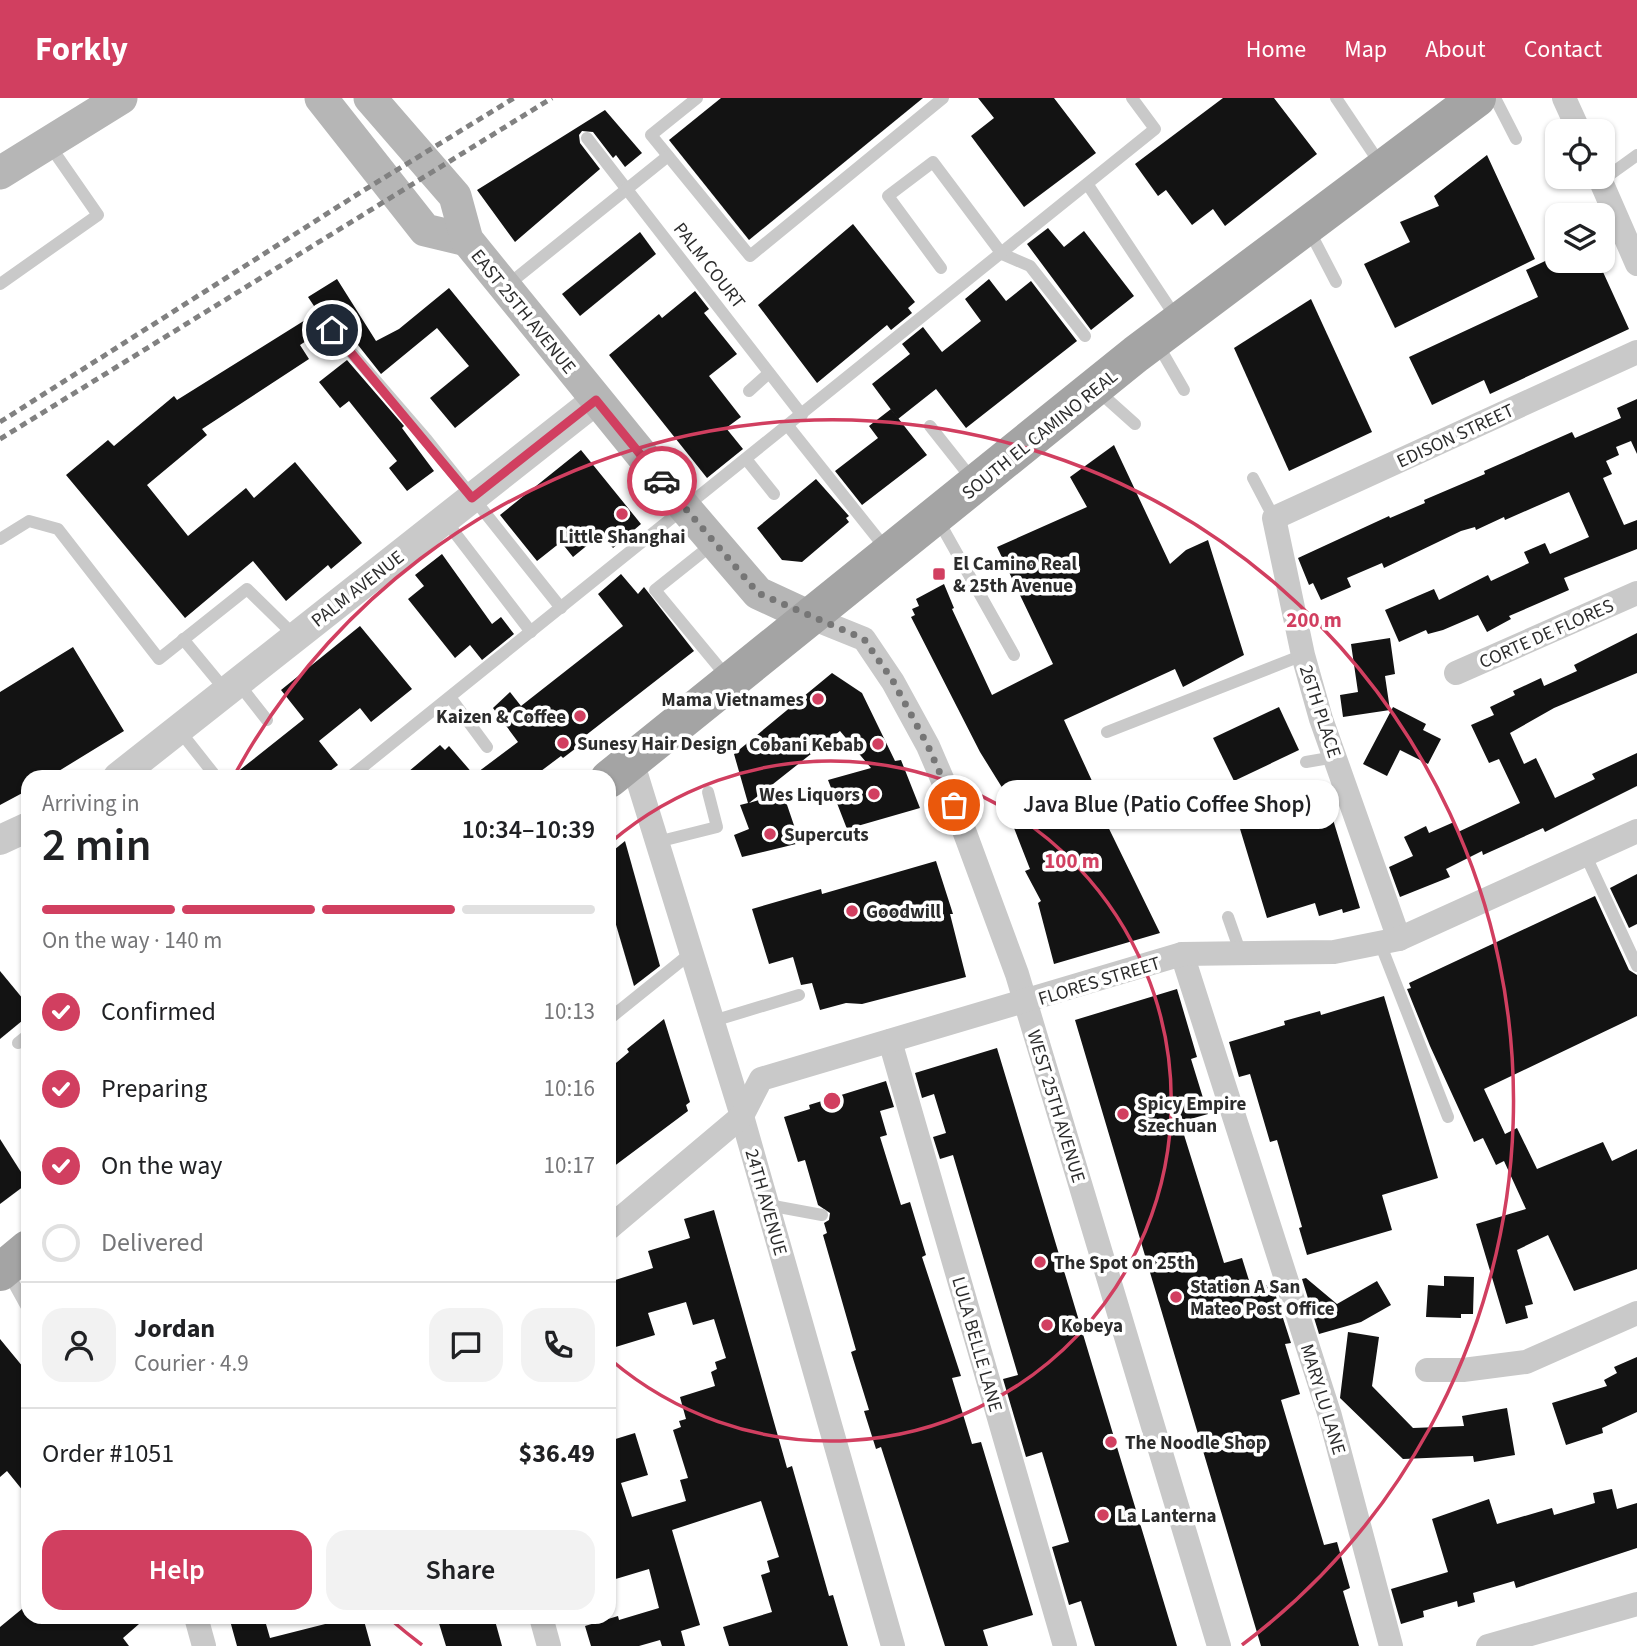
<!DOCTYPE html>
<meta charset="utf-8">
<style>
body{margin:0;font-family:"Source Sans 3",sans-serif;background:#f2f2f2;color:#202124;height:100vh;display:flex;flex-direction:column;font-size:26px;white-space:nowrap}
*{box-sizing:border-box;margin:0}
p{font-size:23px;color:#757577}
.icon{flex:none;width:38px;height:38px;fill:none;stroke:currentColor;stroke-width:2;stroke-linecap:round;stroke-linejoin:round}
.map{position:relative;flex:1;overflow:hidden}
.details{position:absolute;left:21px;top:672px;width:595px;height:854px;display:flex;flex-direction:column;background:#fff;border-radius:21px;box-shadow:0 2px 5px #0004}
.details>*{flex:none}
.buttons{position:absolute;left:1545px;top:21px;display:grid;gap:14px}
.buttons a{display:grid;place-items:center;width:70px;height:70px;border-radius:14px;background:#fff;box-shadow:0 2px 5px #0004;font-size:35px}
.pin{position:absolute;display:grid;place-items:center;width:60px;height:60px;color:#fff;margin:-30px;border:4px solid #fff;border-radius:50%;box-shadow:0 2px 7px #0007}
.courier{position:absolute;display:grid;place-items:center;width:70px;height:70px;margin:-35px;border:5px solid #d13f60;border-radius:50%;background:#fff;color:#222;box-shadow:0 2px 9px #0007}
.bubble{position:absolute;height:49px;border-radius:21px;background:#fff;box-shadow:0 2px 5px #0004;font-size:23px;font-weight:600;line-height:49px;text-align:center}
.summary em{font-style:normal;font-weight:600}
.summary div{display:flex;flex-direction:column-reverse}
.summary{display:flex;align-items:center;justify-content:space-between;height:119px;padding:0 21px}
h1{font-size:46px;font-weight:600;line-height:52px}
.bar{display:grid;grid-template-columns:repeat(4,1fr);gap:10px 7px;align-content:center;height:84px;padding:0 21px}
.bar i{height:9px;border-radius:5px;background:#e0e0e0}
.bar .current{background:#d13f60}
.bar p{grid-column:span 4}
.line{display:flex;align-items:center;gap:18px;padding:0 21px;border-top:2px solid #e0e0e0}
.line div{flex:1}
.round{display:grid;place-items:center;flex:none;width:74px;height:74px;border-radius:21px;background:#f2f2f2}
ol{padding:0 21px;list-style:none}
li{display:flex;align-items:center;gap:21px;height:77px}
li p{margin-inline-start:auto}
li .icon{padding:7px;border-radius:50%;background:#d13f60;color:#fff;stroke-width:4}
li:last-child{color:#757577}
li i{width:38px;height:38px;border:4px solid #e0e0e0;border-radius:50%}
.cta{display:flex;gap:14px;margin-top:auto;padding:14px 21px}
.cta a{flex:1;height:80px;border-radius:21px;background:#d13f60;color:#fff;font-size:28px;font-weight:600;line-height:80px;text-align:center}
.cta a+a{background:#f2f2f2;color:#202124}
header{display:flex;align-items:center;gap:42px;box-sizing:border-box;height:98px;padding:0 35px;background:#d13f60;color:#fff}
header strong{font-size:33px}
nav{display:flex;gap:38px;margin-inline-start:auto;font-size:24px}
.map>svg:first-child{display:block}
.building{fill:#131313}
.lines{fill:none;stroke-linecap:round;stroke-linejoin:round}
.service{stroke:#c9c9c9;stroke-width:12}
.minor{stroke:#c9c9c9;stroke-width:24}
.tertiary{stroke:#c9c9c9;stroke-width:30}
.secondary{stroke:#b6b6b6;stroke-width:33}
.primary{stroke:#a4a4a4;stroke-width:38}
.rail{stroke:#818181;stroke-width:5;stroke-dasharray:7 5;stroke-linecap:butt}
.done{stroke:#767676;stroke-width:7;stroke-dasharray:0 12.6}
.route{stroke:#d13f60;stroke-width:9}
.ring{fill:none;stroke:#d13f60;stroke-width:3.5}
.poi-dot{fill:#d13f60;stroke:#fff;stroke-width:2.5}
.labels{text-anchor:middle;stroke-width:7;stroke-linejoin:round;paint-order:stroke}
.street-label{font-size:19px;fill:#2c2c2c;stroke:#fff}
.poi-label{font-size:19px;font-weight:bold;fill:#2c2c2c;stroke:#fff;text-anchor:start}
.centre{fill:#d13f60;stroke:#fff;stroke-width:3.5}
.ring-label{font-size:21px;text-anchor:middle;font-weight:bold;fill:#d13f60;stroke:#fff;stroke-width:7;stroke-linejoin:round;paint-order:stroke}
</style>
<header>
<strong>Forkly</strong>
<nav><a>Home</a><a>Map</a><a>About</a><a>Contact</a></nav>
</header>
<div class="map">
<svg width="1637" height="1548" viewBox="0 0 1637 1548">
<rect width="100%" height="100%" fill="#fff"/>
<g class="building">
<path d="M721,0h202l-174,142 -80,-100z"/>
<path d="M978,0h76l42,55 -72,54 -53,-71 23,-18z"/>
<path d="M1223,0h51l43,56 -92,72 -12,-17 -21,16 -26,-35 -8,6 -23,-32z"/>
<path d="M605,12l37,43 -17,14 -9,-12 -3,3 -20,-26 -11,-1 -3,4 1,8 20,26 -85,73 -38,-52z"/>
<path d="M1487,57l48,104 -140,69 -31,-64 46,-22 -10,-20 39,-16 -5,-10z"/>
<path d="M853,126l62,78 -7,6 4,5 -21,17 -4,-5 -70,58 -59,-78z"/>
<path d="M1048,130l16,19 20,-16 50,65 -43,34 -64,-86z"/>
<path d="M640,134l16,22 -76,62 -18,-22z"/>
<path d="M1558,157v6h40l31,68 -139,65 -6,-14 -52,25 -23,-48 129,-60 -12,-27z"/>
<path d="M337,181l39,62 23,-12 50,-41 71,87 -65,53 -25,-30 39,-32 -32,-38 -56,46 -42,-53 -12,2 -4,7 -23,15 9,14 -107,70 5,6 -60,50 41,51 58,-48 8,10 41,-36 67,81 -31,26 -3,-4 -42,36 -33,-40 -68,57 -119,-143 42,-35 6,6 60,-50 3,4 141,-88 -10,-15z"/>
<path d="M989,181l17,22 25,-20 46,60 -111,87 -30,-39 -38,30 -26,-35 38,-30 -8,-10 21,-17 19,25 39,-31 -16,-22z"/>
<path d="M695,193l14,18 -5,4 33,41 -28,22 32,41 -15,11 17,21 -36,29 -98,-123 50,-41 3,4z"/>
<path d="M1311,201l61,133 -83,39 -55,-123z"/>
<path d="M347,262l57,66 -2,2 32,43 -27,20 -18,-23 8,-7 -48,-60 -9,7 -21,-26z"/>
<path d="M1637,301v55l-6,-13 -15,6 3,8 -13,6 6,13 -9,4 21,47 13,-5v29l-73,29 5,12 -60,26 2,3 -24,13 -9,-17 -35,15 -15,4 -2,-4 -27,12 -14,-32 49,-21 5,11 49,-25 3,6 38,-18 -5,-11 21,-9 5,11 39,-17 -20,-45 -64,28 -1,-3 -28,13 -1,-3 -14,4 -77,37 -2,-5 -35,15 4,9 -30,13 -8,-17 -4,2 -11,-27 91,-42 1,2 35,-15 -1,-3 61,-26 -1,-3 88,-39 3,6 46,-20 -4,-10z"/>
<path d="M891,311l36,46 -65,50 -27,-34 43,-33 -9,-12z"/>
<path d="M1114,347l56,119 16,-14 22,-10 36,115 -61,32 -8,-18 -111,51 34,74 -5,2 67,137 -106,31 -16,-61 3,-2 -16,-30 5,-2 -25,-64 6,-3 -31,-50 -69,-135 4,-2 -3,-6 7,-3 -3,-7 28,-15 10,24 -2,1 40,86 61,-31 -56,-117 90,-40 -17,-30z"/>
<path d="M581,352l60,74 -28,24 -12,-14 -28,23 -12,-15 -24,19 -37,-46z"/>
<path d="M816,381l33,37 -3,2 3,4 -47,40 -20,-2 -25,-32z"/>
<path d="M442,456l50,70 9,-7 13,17 -32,26 -12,-15 -15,13 -47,-59 16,-13 -9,-11z"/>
<path d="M621,476l17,20 6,-7 50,64 -113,88 3,3 -21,16 -2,-2 -28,21h-131l38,-32 5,5 4,-4 25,29 44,-33 -25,-34 17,-16 11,14 102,-80 -25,-32z"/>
<path d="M360,528l52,63 -41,33 -11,-14 -41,33 19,24 -16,12h-91l73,-58 -23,-29z"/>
<path d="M1637,535v40l-83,35 -44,25 14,31 12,-6 19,40 40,-19 -3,-5 45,-21v33l-92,46 -2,-4 -60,27 -1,-4 -36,18 4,8 -50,20 -11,-30 24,-11 -9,-19 22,-11 3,7 25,-11 4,10 62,-29 -21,-44 -10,4 -18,-38 23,-10 -4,-8 25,-12 -2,-4 28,-13 3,8 33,-15 -3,-6z"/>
<path d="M1390,540l5,36 -10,2 5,34 -47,7 -3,-22 18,-3 -7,-48z"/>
<path d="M73,549l51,84 -75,46h-21v13l-28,15v-113z"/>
<path d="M832,575l30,20 33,68 6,-1 19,48 -73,21 -19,-49 43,-12 -31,-37 -91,72 34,-10 17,50 -58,14 -8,-22 15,-6 -9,-24 8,-2 -14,-49z"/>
<path d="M1279,609l20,43 -65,31 -21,-43z"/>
<path d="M1393,609l33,17 -3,6 18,9 -13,25 -28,-14 -13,26 -24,-12z"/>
<path d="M1317,692h7l36,118 -17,5 -1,-4 -23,7 -4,-13 -48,15 -33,-109 38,-12 2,6z"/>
<path d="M625,743l35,125 -26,20 -25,-85v-47z"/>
<path d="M936,763l17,53h-3l16,63 -104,27 -16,-1 -26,7 -8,-27 -11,2 -8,-28 -24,7 -17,-55 69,-20 1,5z"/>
<path d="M1637,776v50l-8,4 -19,-40z"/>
<path d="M1595,798l34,74 8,5v41l-153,73 21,45 12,-6 20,41 66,-27 9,19 25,-12v120l-63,22 -26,-56 -31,15 16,54 -8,2 3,12 -22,6 -30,-100 50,-15 -22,-48 -8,4 -13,-27 -9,4 -44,-96 -23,-57 4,-1 -2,-5z"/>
<path d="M0,873l28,34v11l-28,23z"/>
<path d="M1177,891l20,68 -6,2 17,55 -28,8 44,141 18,-5 10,32 15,-5 1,4 5,-2 18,56 -6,1 15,50 -19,6 43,145 13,-3 13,46 -7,3 16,55h-98l-186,-626z"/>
<path d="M1384,898l54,182 -56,17 10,35 -85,25 -8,-27 3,-1 -25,-87 -7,2 -20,-68 -11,3 -10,-35 56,-17 -1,-4 36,-10 1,4z"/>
<path d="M664,921l26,83 -4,3 2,6 -79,59v-83l7,-1 -6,-18 19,-16 -2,-3z"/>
<path d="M997,950l107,356 73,242h-82l-14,-45 -12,4 -17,-58 17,-5 -27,-90 -16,5 -23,-78 15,-4 -65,-220 -13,4 -7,-22 13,-4 -12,-39 -12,4 -7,-25z"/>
<path d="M886,983l8,26 -14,4 7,24 -7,2 21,68 9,-3 16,53 -4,2 39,119 -9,2 20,66 9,-2 52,173 -50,15 5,16h-43l-64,-199 -5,2 -12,-38 5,-1 -18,-58 5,-2 -33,-115 4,-2 -3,-10 5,-3 1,-7 -12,-8 -13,-45 -7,2 -14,-45 26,-8 -1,-4z"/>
<path d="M0,1041l28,44 -28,21z"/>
<path d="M714,1112l73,258 5,-2 37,130 4,-1 15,51h-119l-6,-19 49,-15 -11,-37 9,-3 -3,-11 12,-4 -18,-56 -89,29 28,95 -19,6 4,15h-23l-2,-6 -21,6h-48l-6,-20 33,-10 1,4 40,-12 -10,-39 -40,12v-140l26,-8 13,42 -27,8 11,34 54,-16 -6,-21 8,-2 -15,-48 8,-3 -2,-6 7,-2 -6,-22 35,-11 -4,-14 6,-3 -2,-7 11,-4 -12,-39 -21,6 -7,-23 -38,11 7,22 -46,14v-67l44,-14 -5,-17 42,-13 -6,-19z"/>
<path d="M1444,1178l30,1 -1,37h-12v4l-35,-1 2,-32 16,1z"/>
<path d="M1306,1180l31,26 40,-23 14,24 -30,17 -42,12 -17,-55z"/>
<path d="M1348,1234l31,5 -7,49 41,42 51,-2 -2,-10 45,-8 8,47 -41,7 -1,-6 -70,3 -63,-61z"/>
<path d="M0,1241l28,34v124l-21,-26 -7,6z"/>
<path d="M1637,1259v55l-35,16 1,5 -37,12 -14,-42 55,-17 -3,-6 13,-7 -3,-6z"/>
<path d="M1612,1391l5,20 20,-6v45l-121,40 -2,-7 -41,12 2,9 -17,5 -1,-6 -34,10 1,6 -23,7 -10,-35 57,-17 -16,-53 57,-20 8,25 55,-16 2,7 41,-12 -2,-10z"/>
<path d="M28,1506v13h119l-24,21 6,8h-129v-19z"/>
<path d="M229,1519h35l6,21 67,-17 -2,-4h28l8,29h-134z"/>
<path d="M437,1519h57l8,29h-56z"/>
</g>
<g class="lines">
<g class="service">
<path d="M697,0l-46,37 99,121 193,-158"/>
<path d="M1336,0l45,67"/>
<path d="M1495,0l21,41"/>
<path d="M587,40l215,277"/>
<path d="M1601,83l36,-26"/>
<path d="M1088,87l89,134"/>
<path d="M1309,132l27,52"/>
<path d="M941,170l-53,-72 45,-34 69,92 28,12 55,70"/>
<path d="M0,186l98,-69 -50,-72"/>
<path d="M505,189l163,-131"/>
<path d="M332,232l95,110 134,168"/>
<path d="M1157,245l27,47"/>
<path d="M1097,292l38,34"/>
<path d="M749,293l20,-18"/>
<path d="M788,328l98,123"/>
<path d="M930,328l42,53"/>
<path d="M746,361l28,35"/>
<path d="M1253,380l21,40"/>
<path d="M937,420l77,137"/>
<path d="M445,422l86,112"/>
<path d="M0,441l29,-18 29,8 101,130 88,-70 49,48"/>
<path d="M714,445l-59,47 72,87"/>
<path d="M183,541l43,52"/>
<path d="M238,585l29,37"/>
<path d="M450,599l37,50"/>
<path d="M179,632l34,43"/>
<path d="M1107,634l196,-77"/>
<path d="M1306,664l29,-5"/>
<path d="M350,679l805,-648 -23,-31"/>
<path d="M657,744l60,-15 -9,-35"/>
<path d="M1585,756l52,112"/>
<path d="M1228,819l13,37"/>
<path d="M1380,845l68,174"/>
<path d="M609,921l82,-66"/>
<path d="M713,923l86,-26"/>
<path d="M18,945l10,-8"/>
<path d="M768,1107l54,10"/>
<path d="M7,1173l21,38"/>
</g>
<g class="minor">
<path d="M1564,0l15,33"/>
<path d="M1599,79l38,87"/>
<path d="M812,520l52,21 29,43 35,64 34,79 55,149 202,672"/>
<path d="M1456,575l181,-80"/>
<path d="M632,663l110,355 151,530"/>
<path d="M1399,841l-78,-220 -18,-64 -29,-137 363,-166"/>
<path d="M1182,856l148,462 61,230"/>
<path d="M890,943l175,605"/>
<path d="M609,1130l133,-112 19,-37 421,-125 152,-2 65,-13 238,-108"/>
<path d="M1427,1272h36l63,-8 111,-49"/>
<path d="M196,1519l8,29"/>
<path d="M541,1519l8,29"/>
<path d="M1488,1548l149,-42"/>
</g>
<g class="tertiary">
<path d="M118,679l478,-377"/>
<path d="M0,742l28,-13"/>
</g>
<g class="secondary">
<path d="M321,0l104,132 42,10"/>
<path d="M370,0l85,98 12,44 218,268 73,85 54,25"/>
<path d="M0,75l121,-75"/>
</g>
<g class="primary">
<path d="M609,681l527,-425 341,-256"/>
<path d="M0,1174l28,-23"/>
</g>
<g class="rail">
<path d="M0,324l361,-230 153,-94"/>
<path d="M0,341l552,-341"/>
</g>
</g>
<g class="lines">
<path class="done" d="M662,383l96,112 106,46 29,42 35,65 26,59"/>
<path class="route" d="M332,232l140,168 124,-98 66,81"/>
</g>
<g class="ring">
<path d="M611 744A340 340 0 1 1 611 1262"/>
<path d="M422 1547A681 681 0 0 1 390 1521M234 678A681 681 0 1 1 1242 1547"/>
</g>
<g class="poi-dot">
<circle cx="622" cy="416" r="7"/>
<rect x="932" y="469" width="14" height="14" rx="3.5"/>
<circle cx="818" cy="601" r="7"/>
<circle cx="580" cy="618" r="7"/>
<circle cx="563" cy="645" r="7"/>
<circle cx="878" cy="646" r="7"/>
<circle cx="874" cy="696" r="7"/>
<circle cx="770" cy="736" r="7"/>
<circle cx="852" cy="813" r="7"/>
<circle cx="1123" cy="1016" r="7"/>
<circle cx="1040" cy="1164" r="7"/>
<circle cx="1176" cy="1199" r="7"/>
<circle cx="1047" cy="1227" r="7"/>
<circle cx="1111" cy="1344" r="7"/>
<circle cx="1103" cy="1417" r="7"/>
</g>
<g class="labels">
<g class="street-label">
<text transform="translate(710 167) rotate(52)" y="7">PALM COURT</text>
<text transform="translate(524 213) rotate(51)" y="7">EAST 25TH AVENUE</text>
<text transform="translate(1039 336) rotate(-39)" y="7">SOUTH EL CAMINO REAL</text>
<text transform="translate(1455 337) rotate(-25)" y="7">EDISON STREET</text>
<text transform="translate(357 490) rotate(-38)" y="7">PALM AVENUE</text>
<text transform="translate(1546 535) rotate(-24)" y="7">CORTE DE FLORES</text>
<text transform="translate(1321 613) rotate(72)" y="7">26TH PLACE</text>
<text transform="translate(1099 882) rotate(-17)" y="7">FLORES STREET</text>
<text transform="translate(1057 1008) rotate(73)" y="7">WEST 25TH AVENUE</text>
<text transform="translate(767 1104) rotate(74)" y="7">24TH AVENUE</text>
<text transform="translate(978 1246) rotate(74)" y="7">LULA BELLE LANE</text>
<text transform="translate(1324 1301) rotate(73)" y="7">MARY LU LANE</text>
</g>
<g class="poi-label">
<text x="622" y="445" text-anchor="middle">Little Shanghai</text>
<text x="953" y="472">El Camino Real<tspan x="953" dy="22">&amp; 25th Avenue</tspan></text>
<text x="804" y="608" text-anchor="end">Mama Vietnames</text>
<text x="566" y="625" text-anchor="end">Kaizen &amp; Coffee</text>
<text x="577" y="652">Sunesy Hair Design</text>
<text x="864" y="653" text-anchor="end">Cobani Kebab</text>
<text x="860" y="703" text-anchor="end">Wes Liquors</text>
<text x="784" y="743">Supercuts</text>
<text x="866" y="820">Goodwill</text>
<text x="1137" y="1012">Spicy Empire<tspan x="1137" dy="22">Szechuan</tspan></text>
<text x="1054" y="1171">The Spot on 25th</text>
<text x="1190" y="1195">Station A San<tspan x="1190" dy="22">Mateo Post Office</tspan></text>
<text x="1061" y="1234">Kobeya</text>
<text x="1125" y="1351">The Noodle Shop</text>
<text x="1117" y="1424">La Lanterna</text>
</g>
</g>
<circle cx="832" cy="1003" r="10" class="centre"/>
<g class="ring-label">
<text x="1314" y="529">200 m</text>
<text x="1072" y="770">100 m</text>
</g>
</svg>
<div class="buttons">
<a><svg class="icon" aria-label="locate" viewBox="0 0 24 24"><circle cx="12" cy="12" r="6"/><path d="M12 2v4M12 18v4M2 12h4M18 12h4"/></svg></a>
<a><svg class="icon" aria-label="layers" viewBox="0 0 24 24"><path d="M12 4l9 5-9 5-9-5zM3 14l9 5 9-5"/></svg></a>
</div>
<div class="pin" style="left:954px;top:707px;background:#ea580c"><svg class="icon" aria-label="bag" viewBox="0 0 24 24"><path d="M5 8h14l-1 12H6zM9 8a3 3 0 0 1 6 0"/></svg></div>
<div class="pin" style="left:332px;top:232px;background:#1f2937"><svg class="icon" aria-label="home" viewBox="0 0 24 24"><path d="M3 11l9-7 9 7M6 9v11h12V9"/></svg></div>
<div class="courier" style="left:662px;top:383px"><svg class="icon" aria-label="car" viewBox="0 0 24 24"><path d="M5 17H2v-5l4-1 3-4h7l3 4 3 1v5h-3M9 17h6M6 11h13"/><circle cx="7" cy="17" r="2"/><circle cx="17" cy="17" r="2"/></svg></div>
<div class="bubble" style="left:996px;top:682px;width:343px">Java Blue (Patio Coffee Shop)</div>
<section class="details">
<div class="summary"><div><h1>2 min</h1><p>Arriving in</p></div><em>10:34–10:39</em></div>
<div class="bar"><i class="current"></i><i class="current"></i><i class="current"></i><i></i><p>On the way · 140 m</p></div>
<ol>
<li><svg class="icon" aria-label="check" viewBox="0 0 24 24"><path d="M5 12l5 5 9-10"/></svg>Confirmed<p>10:13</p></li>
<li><svg class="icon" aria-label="check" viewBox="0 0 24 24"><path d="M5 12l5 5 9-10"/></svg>Preparing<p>10:16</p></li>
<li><svg class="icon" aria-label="check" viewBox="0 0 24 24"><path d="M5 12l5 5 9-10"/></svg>On the way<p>10:17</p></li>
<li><i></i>Delivered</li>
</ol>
<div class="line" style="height:126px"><a class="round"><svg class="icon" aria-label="person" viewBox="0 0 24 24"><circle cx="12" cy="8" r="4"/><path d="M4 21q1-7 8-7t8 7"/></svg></a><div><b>Jordan</b><p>Courier · 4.9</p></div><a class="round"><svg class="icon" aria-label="chat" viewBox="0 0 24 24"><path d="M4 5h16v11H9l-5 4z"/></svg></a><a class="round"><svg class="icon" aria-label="phone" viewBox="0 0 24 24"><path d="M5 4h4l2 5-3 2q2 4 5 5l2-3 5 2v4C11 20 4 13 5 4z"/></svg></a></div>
<div class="line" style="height:91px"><div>Order #1051</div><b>$36.49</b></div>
<div class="cta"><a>Help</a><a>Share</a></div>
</section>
</div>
